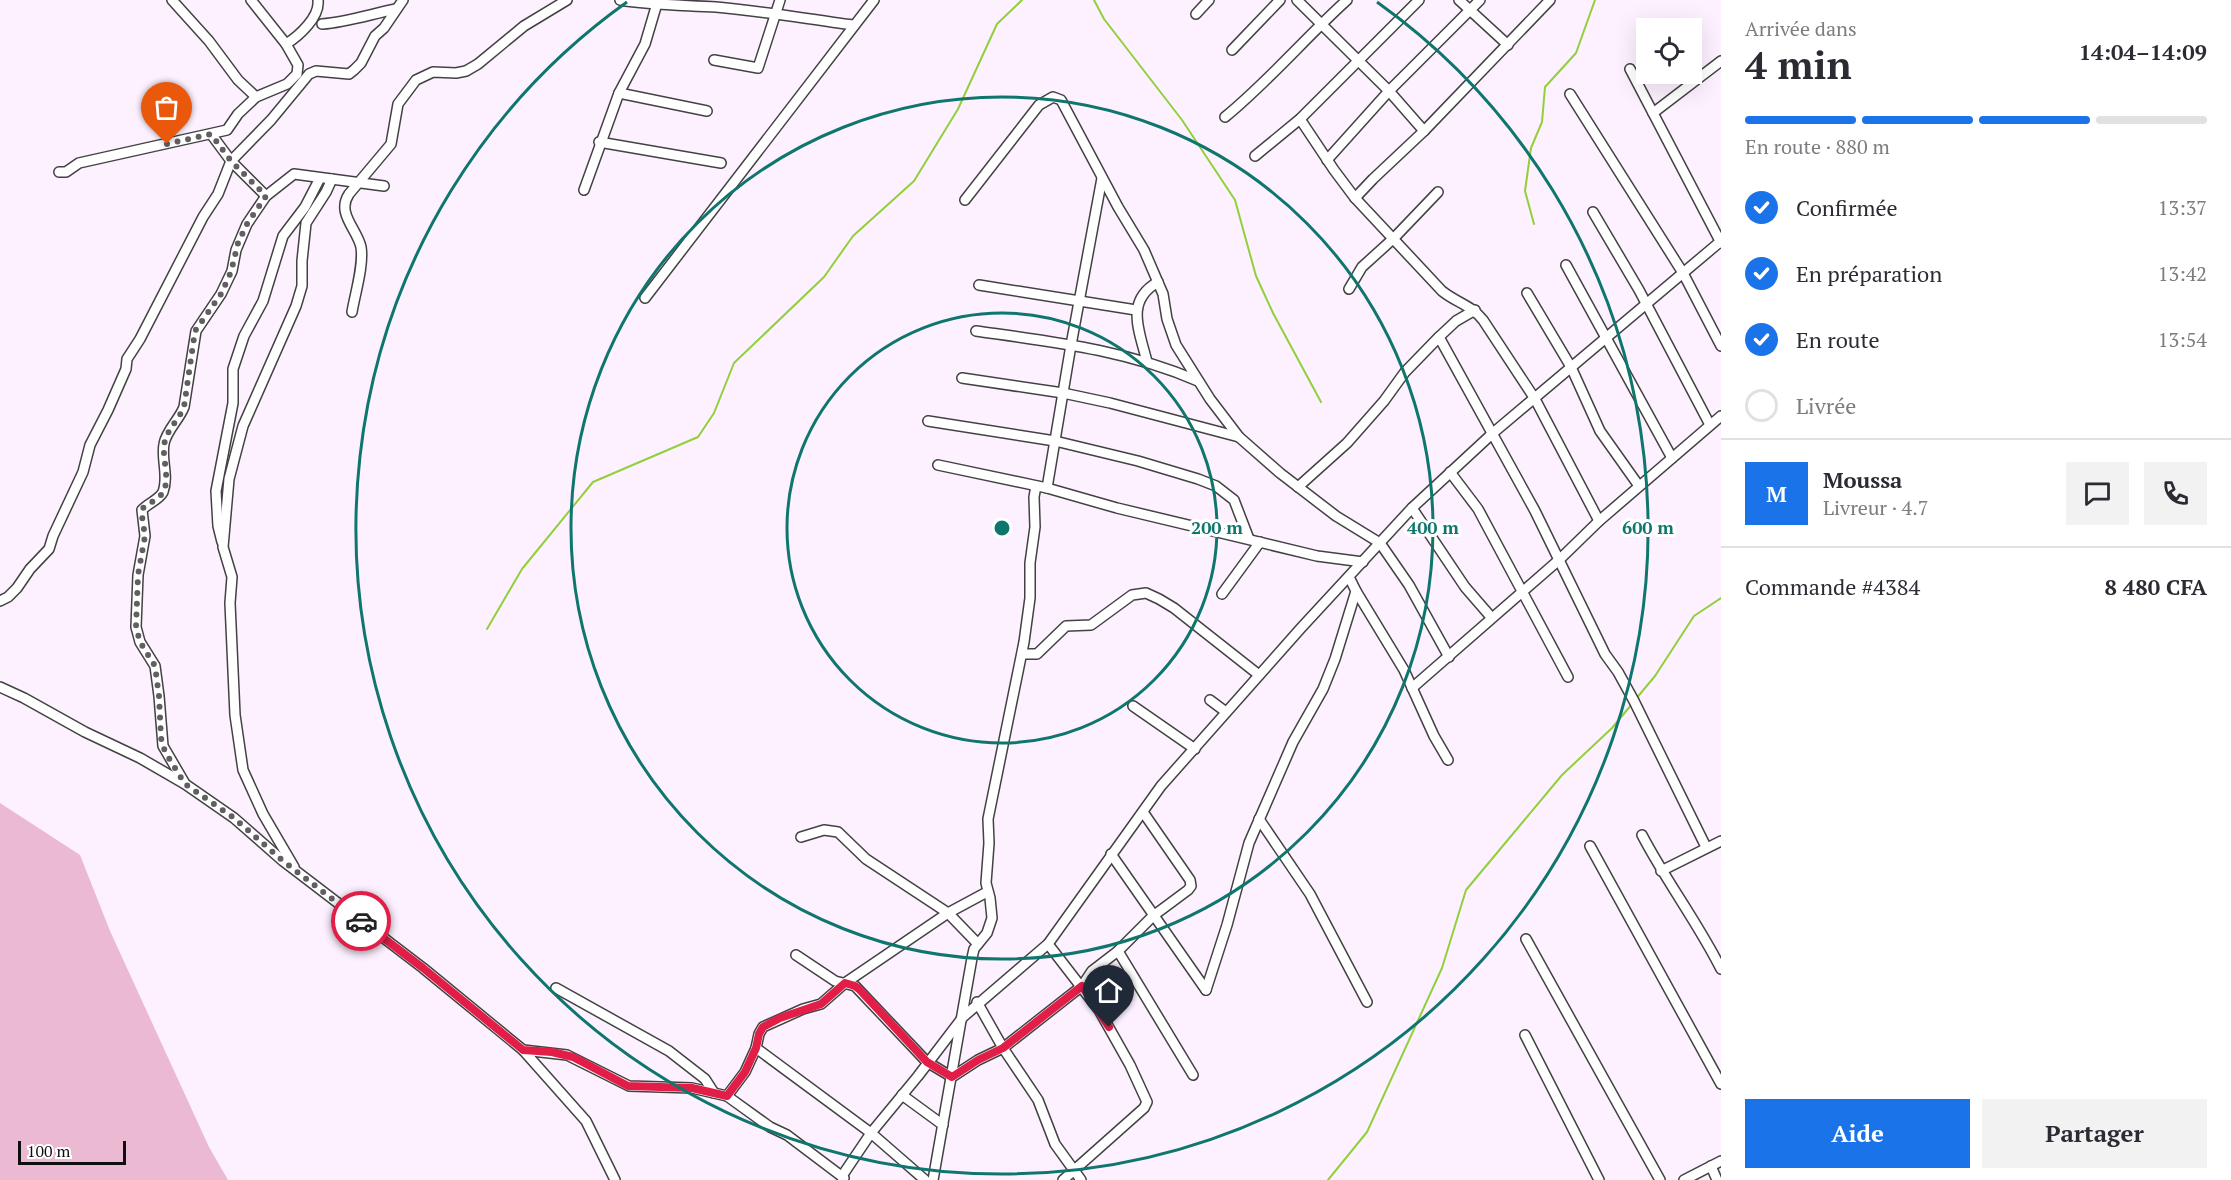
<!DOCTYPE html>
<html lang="fr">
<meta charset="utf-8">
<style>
body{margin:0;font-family:"PT Serif",serif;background:#f2f2f3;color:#2b2b33;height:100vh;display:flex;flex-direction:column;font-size:22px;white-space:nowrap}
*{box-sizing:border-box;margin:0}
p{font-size:20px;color:#7c7c81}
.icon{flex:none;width:33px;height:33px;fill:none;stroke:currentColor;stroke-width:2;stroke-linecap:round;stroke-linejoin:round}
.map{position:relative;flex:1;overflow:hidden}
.panel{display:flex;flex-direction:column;background:#fff;width:510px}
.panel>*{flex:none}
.fabs{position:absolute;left:1636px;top:18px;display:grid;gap:12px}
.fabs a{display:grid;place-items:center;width:66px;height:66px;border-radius:0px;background:#fff;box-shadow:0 6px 24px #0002;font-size:30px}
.scale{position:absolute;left:18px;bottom:15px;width:108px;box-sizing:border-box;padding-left:6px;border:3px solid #0f0f0f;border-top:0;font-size:16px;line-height:21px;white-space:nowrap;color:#0f0f0f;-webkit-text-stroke:4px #fff;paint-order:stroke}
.pin{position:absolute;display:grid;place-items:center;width:51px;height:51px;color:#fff;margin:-62px -26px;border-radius:50% 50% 50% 0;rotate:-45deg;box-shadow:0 0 6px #0007}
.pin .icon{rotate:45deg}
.courier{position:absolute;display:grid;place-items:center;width:60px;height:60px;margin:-30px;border:4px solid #e11d48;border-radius:50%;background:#fff;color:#222;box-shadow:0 2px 8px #0007}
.head em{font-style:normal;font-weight:700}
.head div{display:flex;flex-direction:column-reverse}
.head{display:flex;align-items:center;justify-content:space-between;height:102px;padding:0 24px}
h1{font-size:39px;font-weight:700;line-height:45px}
.bar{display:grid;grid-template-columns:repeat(4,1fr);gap:9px 6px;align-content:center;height:72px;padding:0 24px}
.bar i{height:8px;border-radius:4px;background:#e1e1e2}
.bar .selected{background:#1a73e8}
.bar p{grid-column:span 4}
.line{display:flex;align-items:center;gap:15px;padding:0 24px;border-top:2px solid #e1e1e2}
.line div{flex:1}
.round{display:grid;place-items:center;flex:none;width:63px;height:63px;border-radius:0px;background:#f2f2f3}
ol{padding:0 24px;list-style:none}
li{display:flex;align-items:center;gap:18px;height:66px}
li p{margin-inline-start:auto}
li .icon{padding:6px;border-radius:50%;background:#1a73e8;color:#fff;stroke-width:4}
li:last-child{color:#7c7c81}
li i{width:33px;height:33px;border:3px solid #e1e1e2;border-radius:50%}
.cta{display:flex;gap:12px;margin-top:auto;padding:12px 24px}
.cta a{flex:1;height:69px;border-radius:0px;background:#1a73e8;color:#fff;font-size:24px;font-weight:700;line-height:69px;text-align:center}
.cta a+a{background:#f2f2f3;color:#2b2b33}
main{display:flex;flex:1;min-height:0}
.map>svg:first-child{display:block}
.green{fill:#ebb9d1}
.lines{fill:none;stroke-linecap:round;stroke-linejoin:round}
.stream{stroke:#90d03a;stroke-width:2}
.minor-casing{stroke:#424242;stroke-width:12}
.minor{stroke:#fff;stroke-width:9}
.done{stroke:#625e63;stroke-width:6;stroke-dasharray:0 10.8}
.route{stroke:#e11d48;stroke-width:8}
.ring{fill:none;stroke:#0f766e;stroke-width:3}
.centre{fill:#0f766e;stroke:#fff;stroke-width:3}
.ring-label{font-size:18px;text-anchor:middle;font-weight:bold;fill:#0f766e;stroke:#fff;stroke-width:6;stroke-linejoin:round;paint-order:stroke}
</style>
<main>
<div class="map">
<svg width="1721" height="1180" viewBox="0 0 1721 1180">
<rect width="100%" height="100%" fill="#fdf1ff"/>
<path class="green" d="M0,803l80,52 30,76 99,216 19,33h-228z"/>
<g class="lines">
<g class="stream">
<path d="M1094,0l10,19 78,101 53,80 21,76 17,37 48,89"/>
<path d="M1534,224l-9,-33 6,-43 11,-26 3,-35 31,-34 19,-53"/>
<path d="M487,629l35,-60 71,-87 105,-45 16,-24 20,-50 90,-86 29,-41 61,-55 44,-72 39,-85 25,-24"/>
<path d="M1635,700l20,-24 39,-60 27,-18"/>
<path d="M1328,1180l39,-48 75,-164 24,-78 96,-115 50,-47 20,-24"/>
</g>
<g class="minor-casing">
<g id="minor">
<path d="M172,0l37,41 29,39 18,17"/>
<path d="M251,0l35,44"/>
<path d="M620,0c31,5 63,5 96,7 46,4 91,12 137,18"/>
<path d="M1297,0l92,91 35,40"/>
<path d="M1459,0l49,45"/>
<path d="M1196,14l13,-14"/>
<path d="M322,24c25,-2 49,-10 74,-15"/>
<path d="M1232,50l48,-50"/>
<path d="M714,60l44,8 22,-68"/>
<path d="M1630,69l91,174"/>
<path d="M619,93l88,18"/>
<path d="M1570,94l113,179 38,73"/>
<path d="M1653,113l68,-52"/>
<path d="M1225,117c44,-36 80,-79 122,-117"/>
<path d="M1300,119l34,51 21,28 87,93c15,12 29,14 41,29l52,79 64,122"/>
<path d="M599,142l122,21"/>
<path d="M1255,156l45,-37 119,-119"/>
<path d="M1327,160l62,-69 91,-91"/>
<path d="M59,172h7l13,-9 148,-33 11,-16 18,-17 31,-13 10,-10 1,-9 -12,-21c13,-8 34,-27 32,-44"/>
<path d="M584,190l35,-97 26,-49 13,-44"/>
<path d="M266,196l-35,-35 40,-41 38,-46 7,-3 33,3 5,-4 7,-7 14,-27 9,-8 19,-28"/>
<path d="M1355,198l18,-19 51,-48 126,-131"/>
<path d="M965,200l74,-95 14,-8 8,3 57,107 26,43 19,44 4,25 9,26 34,54 29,38 41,36 56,43 44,27 29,42 40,72"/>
<path d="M1593,212l46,78 71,135"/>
<path d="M1566,265l106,193"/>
<path d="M979,285l157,25"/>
<path d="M1349,289l13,-22 32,-29 44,-46"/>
<path d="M1527,293l44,74 29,64 39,55"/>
<path d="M645,298l229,-298"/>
<path d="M1475,310l-19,11 -17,16 96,174 70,143 13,18 16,29 72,146"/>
<path d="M352,312c3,-18 12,-47 9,-65 -4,-18 -25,-34 -12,-53l42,-50 7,-40 18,-24 17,-8 23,1 10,-2 12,-7 46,-38 43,-26"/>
<path d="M976,331c78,11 150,19 222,50"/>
<path d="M1147,362c-7,-30 -23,-61 11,-80"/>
<path d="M962,378l101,15 47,10 129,34"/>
<path d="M928,421l127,20 83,20 60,18 18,7 18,14 15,39"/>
<path d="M938,465l109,23 70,20 200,48 46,6"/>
<path d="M1450,472l28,37 90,168"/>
<path d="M1298,487l49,-44 37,-42 21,-29 34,-35"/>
<path d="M1047,488l24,-143 31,-167"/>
<path d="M1412,508l53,79 26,30"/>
<path d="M222,542l-4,-16 -2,-35 17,-88v-34l11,-33 19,-35 20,-65 22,-29 15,-29"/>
<path d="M1356,591l48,79 30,66 14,24"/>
<path d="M1222,594l38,-52"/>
<path d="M0,601l8,-4 9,-9 13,-19 19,-20 4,-13 30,-64 7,-27 18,-35 18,-41 1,-10 13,-20 63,-122 15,-23 13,-33 -20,-27"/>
<path d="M1022,654h15l29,-28 25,-1 41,-30 14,-2 13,6 15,9 85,67"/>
<path d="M0,687l24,11 61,34 55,26 45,26 49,34 49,43 140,107 100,82 44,5 62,31 63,2 35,8 43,31 17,8 57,43"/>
<path d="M1412,688l148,-129 39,-38 122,-105"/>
<path d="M1210,700l16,12"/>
<path d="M1133,706l62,43"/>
<path d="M184,782l-21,-36 -4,-50 -4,-30 -15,-24 -4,-15 2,-52 7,-39 -3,-26c6,-7 17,-10 21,-18 6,-16 -2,-32 1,-48 2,-13 15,-24 20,-37l12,-76 25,-37 11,-23 4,-21 11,-26 19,-28 28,-22 90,12"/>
<path d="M1259,819l51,75 57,108"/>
<path d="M1642,835c24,46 56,88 79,134"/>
<path d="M801,837l23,-7 14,2 28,27 82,54 30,31"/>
<path d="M1590,846l131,238"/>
<path d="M1111,854l95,136"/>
<path d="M294,867l-31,-53 -20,-44 -8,-55 -5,-112 2,-26 -9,-30 6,-68 14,-53 53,-120 6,-20v-25l4,-38 20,-31 6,-13"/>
<path d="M1661,871l60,-30"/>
<path d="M1526,939l134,241"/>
<path d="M1048,944l51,66 31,55 17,37 -3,6 -81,72"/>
<path d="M1118,951l75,124"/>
<path d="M796,955l39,26 20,5 72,76 25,15 26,-17 25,-12 79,-62 10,-15 26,-20 35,-35 35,-26 3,-4 -1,-6 -47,-68"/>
<path d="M556,988l113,63 36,28 9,14"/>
<path d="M1206,990l21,-65 22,-82 44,-101 30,-53 12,-30 21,-68 -7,-14"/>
<path d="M977,1002l26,46 35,52 17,44 26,36"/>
<path d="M1525,1035l74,145"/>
<path d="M756,1048l115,85 54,47"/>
<path d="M523,1050l63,71 29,59"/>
<path d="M902,1095l41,30"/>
<path d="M727,1096l18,-24 11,-24 3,-14 4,-7 40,-18 18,-5 24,-21 103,-70 39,-21"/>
<path d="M1711,1166l6,14"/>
<path d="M843,1180l-1,-4 29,-43 47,-57 45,-59 85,-73 113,-158 140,-158 111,-120 81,-75 228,-192"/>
<path d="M933,1180l39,-222 2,-9 13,-16 5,-15 -2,-20 -4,-15 3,-40 -1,-24 36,-177 6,-44v-35l5,-36 -1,-30 2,-11"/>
<path d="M1684,1180l37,-19"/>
</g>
</g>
<use href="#minor" class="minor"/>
</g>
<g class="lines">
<path class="done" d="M167,144l44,-10 20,27 35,35 -19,28 -9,19 -7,29 -10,22 -26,37 -11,76c-5,12 -16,22 -19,34 -5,16 9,43 -6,56 -5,4 -11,7 -16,11l-1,8 3,20 -7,39 -2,52 4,15 15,24 4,30 2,42 4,14 20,32 49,34 49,43 78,60"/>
<path class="route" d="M361,921l62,47 100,82 29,2 21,5 55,29 64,2 35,8 18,-24 11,-24 3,-14 4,-7 17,-9 41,-14 24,-21 10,3 4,3 68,73 25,15 26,-17 25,-12 79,-62 27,41"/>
</g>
<g class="ring">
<circle cx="1002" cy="528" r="215"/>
<circle cx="1002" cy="528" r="431"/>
<path d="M1377 2A646 646 0 1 1 627 2"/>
</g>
<circle cx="1002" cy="528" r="9" class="centre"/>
<g class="ring-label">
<text x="1217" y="534">200 m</text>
<text x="1433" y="534">400 m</text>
<text x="1648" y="534">600 m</text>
</g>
</svg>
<div class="fabs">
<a><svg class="icon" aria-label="locate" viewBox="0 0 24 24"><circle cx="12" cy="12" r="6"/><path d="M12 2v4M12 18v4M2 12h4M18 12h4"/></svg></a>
</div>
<div class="scale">100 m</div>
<div class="pin" style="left:167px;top:144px;background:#ea580c"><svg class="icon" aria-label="bag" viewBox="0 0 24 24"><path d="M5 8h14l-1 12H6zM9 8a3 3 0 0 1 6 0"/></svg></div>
<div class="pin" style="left:1109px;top:1027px;background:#1f2937"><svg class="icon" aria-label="home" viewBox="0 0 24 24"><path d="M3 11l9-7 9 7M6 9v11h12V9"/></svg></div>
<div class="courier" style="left:361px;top:921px"><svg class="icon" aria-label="car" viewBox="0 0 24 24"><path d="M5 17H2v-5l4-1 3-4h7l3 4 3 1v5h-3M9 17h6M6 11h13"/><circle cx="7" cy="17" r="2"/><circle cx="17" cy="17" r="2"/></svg></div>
</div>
<section class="panel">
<div class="head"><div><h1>4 min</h1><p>Arrivée dans</p></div><em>14:04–14:09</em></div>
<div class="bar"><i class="selected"></i><i class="selected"></i><i class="selected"></i><i></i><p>En route · 880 m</p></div>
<ol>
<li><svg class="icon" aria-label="check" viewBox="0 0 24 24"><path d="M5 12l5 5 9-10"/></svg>Confirmée<p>13:37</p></li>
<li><svg class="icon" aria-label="check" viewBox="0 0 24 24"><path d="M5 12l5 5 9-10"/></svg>En préparation<p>13:42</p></li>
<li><svg class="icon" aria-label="check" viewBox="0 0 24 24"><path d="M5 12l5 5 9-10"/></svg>En route<p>13:54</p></li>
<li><i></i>Livrée</li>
</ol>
<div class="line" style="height:108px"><b class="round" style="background:#1a73e8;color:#fff">M</b><div><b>Moussa</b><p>Livreur · 4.7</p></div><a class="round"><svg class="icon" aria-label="chat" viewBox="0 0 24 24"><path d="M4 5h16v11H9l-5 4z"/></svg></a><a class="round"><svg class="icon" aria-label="phone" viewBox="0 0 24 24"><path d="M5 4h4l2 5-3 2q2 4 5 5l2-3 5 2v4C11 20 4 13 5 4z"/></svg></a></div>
<div class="line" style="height:78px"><div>Commande #4384</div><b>8 480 CFA</b></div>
<div class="cta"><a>Aide</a><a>Partager</a></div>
</section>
</main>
